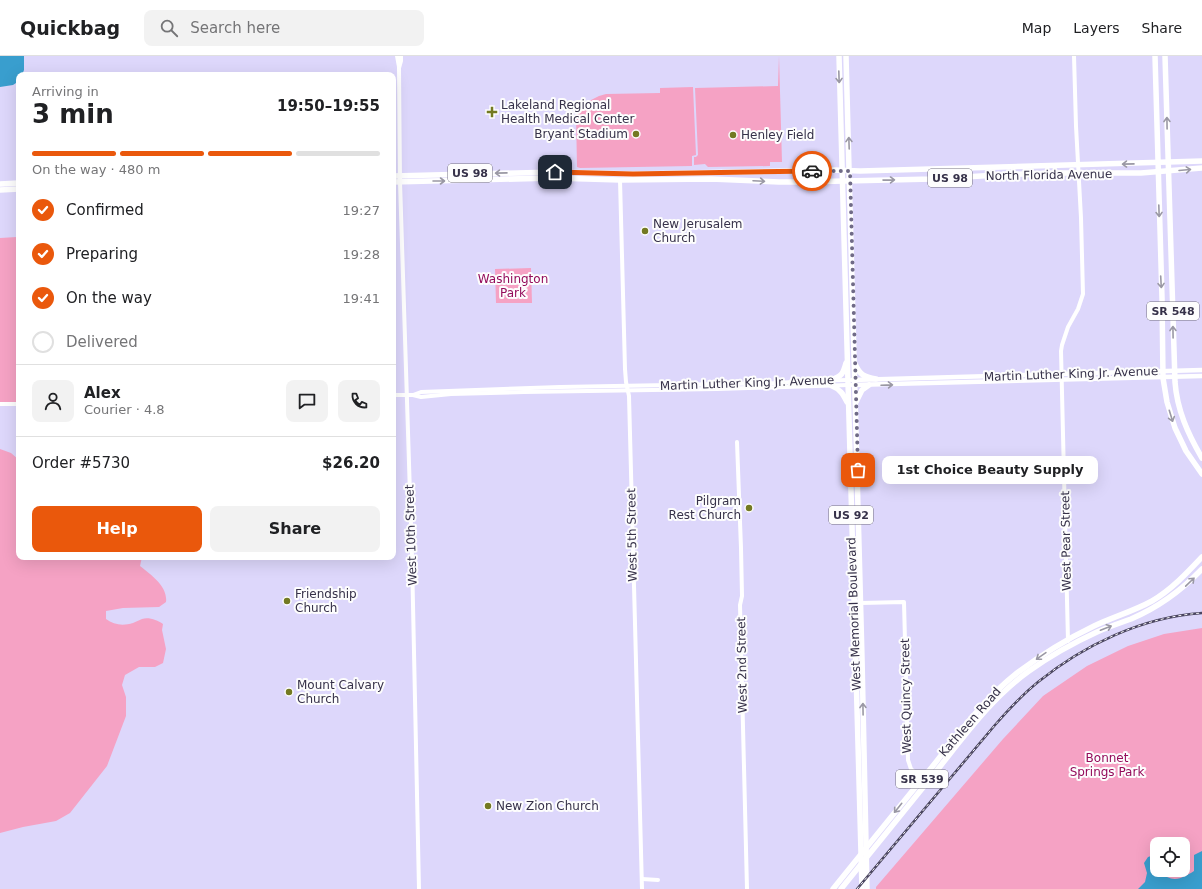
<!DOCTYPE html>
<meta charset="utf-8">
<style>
body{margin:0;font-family:"DejaVu Sans",sans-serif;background:#f2f2f2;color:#202124;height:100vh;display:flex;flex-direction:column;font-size:15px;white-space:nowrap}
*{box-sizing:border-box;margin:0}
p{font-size:13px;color:#757577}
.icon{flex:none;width:22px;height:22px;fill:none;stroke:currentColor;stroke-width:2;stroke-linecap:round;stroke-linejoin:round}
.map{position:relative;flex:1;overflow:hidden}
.side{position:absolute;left:16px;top:16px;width:380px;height:488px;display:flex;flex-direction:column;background:#fff;border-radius:8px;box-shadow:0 4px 16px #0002}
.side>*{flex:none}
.fabs{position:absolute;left:1150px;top:781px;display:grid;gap:8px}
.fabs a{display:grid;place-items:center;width:40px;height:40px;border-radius:8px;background:#fff;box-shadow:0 4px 16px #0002;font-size:20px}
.pin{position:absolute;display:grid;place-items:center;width:34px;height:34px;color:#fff;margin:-17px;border-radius:8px;box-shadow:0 2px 6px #0006}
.courier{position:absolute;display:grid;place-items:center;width:40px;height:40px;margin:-20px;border:3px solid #ea580c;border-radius:50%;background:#fff;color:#222;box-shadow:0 1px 5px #0007}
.bubble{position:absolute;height:28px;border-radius:8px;background:#fff;box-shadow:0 4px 16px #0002;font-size:13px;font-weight:600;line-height:28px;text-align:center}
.summary em{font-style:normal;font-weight:600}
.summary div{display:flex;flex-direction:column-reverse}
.summary{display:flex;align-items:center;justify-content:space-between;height:68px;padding:0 16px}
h1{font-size:26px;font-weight:600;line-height:30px}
.bar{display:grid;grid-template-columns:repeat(4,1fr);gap:6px 4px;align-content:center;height:48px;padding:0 16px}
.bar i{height:5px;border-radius:3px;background:#e0e0e0}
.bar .on{background:#ea580c}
.bar p{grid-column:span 4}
.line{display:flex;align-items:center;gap:10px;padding:0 16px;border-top:1px solid #e0e0e0}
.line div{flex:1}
.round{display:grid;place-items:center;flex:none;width:42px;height:42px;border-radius:8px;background:#f2f2f2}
ol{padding:0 16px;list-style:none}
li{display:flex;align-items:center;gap:12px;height:44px}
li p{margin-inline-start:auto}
li .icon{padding:4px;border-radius:50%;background:#ea580c;color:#fff;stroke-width:4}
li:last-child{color:#757577}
li i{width:22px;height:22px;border:2px solid #e0e0e0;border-radius:50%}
.button{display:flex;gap:8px;margin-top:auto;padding:8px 16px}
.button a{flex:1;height:46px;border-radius:8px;background:#ea580c;color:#fff;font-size:16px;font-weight:600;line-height:46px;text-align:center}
.button a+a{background:#f2f2f2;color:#202124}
header{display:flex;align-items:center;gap:24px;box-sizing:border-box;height:56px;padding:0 20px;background:#fff;border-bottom:1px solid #e0e0e0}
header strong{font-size:19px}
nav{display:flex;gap:22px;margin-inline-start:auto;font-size:14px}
.search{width:280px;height:36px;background:#f2f2f2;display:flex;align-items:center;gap:10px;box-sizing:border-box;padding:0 14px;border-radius:8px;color:#757577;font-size:15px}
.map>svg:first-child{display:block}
.green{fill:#f5a2c4;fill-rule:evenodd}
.water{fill:#399ece}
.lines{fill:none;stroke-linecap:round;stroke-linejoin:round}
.tertiary{stroke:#fff;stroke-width:4}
.secondary{stroke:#fff;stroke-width:4.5}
.primary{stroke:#fff;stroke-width:5.5}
.rail-casing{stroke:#4a455f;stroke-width:2.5}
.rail{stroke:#fdfdfd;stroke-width:1;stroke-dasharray:3;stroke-linecap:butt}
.oneway{stroke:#9a98a4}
.done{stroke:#706b87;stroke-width:4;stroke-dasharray:0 7.2}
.route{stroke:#ea580c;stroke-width:5}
.poi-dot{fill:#737922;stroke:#fdfdfd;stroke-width:1.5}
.labels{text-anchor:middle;stroke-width:4;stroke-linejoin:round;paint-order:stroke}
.shield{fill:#fdfdfd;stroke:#726e7f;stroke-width:1}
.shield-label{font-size:11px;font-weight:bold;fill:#363149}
.poi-label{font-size:12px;fill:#363149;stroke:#fdfdfd;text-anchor:start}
.street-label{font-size:12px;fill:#363149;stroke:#fdfdfd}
.park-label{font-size:12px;fill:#940c5b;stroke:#fdfdfd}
</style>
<header>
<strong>Quickbag</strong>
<div class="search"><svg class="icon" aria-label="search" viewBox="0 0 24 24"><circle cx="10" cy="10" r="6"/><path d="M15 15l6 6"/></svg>Search here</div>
<nav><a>Map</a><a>Layers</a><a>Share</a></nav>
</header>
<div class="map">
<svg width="1202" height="833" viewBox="0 0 1202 833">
<rect width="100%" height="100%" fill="#ddd7fb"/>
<g class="green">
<path d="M779,0l3,106h-12v4l-62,1 -3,-3 -11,1v-8h2l2,-2 -3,-67 83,-2z"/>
<path d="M693,31l3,68 -4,1v10l-112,2 -3,-1 -1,-52 7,-9 6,-5 10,-5 7,-2 54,-1v-5z"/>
<path d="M18,139h1v207h-19v-164l17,-1z"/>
<path d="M531,212l1,35h-36l-1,-34z"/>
<path d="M0,393l11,4 8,7v97h123l-2,9c11,9 28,20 26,36l-7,5 -36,1 -17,3v8c8,6 17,7 27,4 3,-1 6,-3 9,-4 7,-2 15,1 21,5l-1,6 4,19 -3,14 -8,4h-16l-14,8 -3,10 4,12v19l-19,50 -37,47 -14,8 -33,6 -23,6z"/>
<path d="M1202,572v261h-326v-2l127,-148 40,-43 44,-30 41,-20 36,-12zM1157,788h26v26h-26z"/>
</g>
<g class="water">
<path d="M0,0h24v14l-2,5h-3v6l-6,4 -13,2z"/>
<path d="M1202,795v38h-64l7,-7 2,-9 -3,-10 4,-6 9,-3v16h9l1,7c10,5 19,-1 27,-6v-16z"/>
</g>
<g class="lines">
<g class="tertiary">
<path d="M397,0l2,11"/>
<path d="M401,0v5l-2,7 1,114 12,375 7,332"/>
<path d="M620,124l5,189 1,13 3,14 13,493"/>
<path d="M393,339h20l8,2 30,-3 73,-2 193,-3 131,-4"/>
<path d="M413,339l8,-3 139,-5 218,-4 28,-2 42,-1"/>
<path d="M0,348h19"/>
<path d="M737,386l4,106 1,48 -2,9 7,284"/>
<path d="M854,544l7,3 43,-1 4,158 3,9 12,11"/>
<path d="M1068,585l-7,-290 1,-6 6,-18 10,-18 5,-15 -2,-76 -5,-92 -2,-70"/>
<path d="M642,823l16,1"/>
</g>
<g class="secondary">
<path d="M852,324l350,-10"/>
<path d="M852,329l350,-9"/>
</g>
<g class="primary">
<path d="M839,0l23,833"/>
<path d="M846,0l16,602 5,231"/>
<path d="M1155,0l7,242 1,80 4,24 8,26 11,23 16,23"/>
<path d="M1165,0l10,326c2,28 13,52 27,76"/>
<path d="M393,120l162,-4 78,2 201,-4 26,1 342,-10"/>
<path d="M393,126l160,-4 67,2 91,-1 68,3h22l132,-3 64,-4 59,-2h85l61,-5"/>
<path d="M0,128l19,-1"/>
<path d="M0,134l19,-1"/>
<path d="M855,308c5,11 9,13 21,15"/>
<path d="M831,324c11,-4 12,-6 15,-17"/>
<path d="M832,330c8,3 11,8 15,16"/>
<path d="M856,346l6,-12 7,-5"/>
<path d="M833,833c33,-41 66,-82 99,-122 26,-33 51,-67 85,-94 24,-18 50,-34 77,-47 19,-9 40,-15 58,-25 19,-11 35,-28 50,-44"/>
<path d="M841,833c34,-42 67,-83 101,-125 26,-33 52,-68 87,-93 21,-15 44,-28 68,-39 11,-5 23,-9 34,-13 28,-12 50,-28 71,-50"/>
</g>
<g class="rail-casing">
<path id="rail" d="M857,833l138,-164c13,-15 27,-30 43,-43 46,-37 104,-65 164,-69"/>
</g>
<use href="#rail" class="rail"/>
</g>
<defs><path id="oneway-shaft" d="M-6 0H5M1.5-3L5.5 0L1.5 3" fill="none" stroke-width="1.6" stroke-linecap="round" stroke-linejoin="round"/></defs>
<g class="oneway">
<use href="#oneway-shaft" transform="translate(839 21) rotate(88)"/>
<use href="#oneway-shaft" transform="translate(1167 67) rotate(-91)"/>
<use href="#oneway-shaft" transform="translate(849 87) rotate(-92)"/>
<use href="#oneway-shaft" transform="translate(1128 108) rotate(179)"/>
<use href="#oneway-shaft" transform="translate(1185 114) rotate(-5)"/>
<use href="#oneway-shaft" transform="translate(501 117) rotate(179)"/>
<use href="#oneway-shaft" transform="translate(889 124) rotate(-1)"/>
<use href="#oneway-shaft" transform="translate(439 125)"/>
<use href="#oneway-shaft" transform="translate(759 125) rotate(3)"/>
<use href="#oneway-shaft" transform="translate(1159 155) rotate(88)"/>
<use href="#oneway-shaft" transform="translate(1161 226) rotate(87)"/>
<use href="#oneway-shaft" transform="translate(1173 276) rotate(-91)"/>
<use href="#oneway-shaft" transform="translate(887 329) rotate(-2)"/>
<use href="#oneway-shaft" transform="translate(1171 360) rotate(73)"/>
<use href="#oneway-shaft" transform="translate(1190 526) rotate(-44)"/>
<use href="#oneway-shaft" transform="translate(1106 572) rotate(-21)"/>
<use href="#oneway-shaft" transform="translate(1041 600) rotate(145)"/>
<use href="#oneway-shaft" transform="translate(863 653) rotate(-91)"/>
<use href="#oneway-shaft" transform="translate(898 752) rotate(129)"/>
</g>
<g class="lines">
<path class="done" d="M812,115h38l8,299"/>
<path class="route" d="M555,116l78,2 179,-3"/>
</g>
<g class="poi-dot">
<path d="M490 50h4v4h4v4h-4v4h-4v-4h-4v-4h4z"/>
<circle cx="636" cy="78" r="4"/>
<circle cx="733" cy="79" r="4"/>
<circle cx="645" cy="175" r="4"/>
<circle cx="749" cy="452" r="4"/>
<circle cx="287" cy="545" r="4"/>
<circle cx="289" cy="636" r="4"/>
<circle cx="488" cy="750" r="4"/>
</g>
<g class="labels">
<g class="shield">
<rect x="448" y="108" width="44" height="18" rx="3"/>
<rect x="928" y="113" width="44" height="18" rx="3"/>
<rect x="1147" y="246" width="52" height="18" rx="3"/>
<rect x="829" y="450" width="44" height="18" rx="3"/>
<rect x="896" y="714" width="52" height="18" rx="3"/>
</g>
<g class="shield-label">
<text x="470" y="121">US 98</text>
<text x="950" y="126">US 98</text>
<text x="1173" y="259">SR 548</text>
<text x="851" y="463">US 92</text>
<text x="922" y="727">SR 539</text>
</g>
<g class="poi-label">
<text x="501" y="53">Lakeland Regional<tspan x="501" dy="14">Health Medical Center</tspan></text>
<text x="628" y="82" text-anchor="end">Bryant Stadium</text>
<text x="741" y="83">Henley Field</text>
<text x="653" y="172">New Jerusalem<tspan x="653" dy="14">Church</tspan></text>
<text x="741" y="449" text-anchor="end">Pilgram<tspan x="741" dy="14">Rest Church</tspan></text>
<text x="295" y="542">Friendship<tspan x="295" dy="14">Church</tspan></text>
<text x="297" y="633">Mount Calvary<tspan x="297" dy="14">Church</tspan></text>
<text x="496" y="754">New Zion Church</text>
</g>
<g class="street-label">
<text transform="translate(1049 119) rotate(-1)" y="4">North Florida Avenue</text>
<text transform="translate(1071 318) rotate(-2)" y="4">Martin Luther King Jr. Avenue</text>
<text transform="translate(747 327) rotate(-2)" y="4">Martin Luther King Jr. Avenue</text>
<text transform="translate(411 479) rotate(-92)" y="4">West 10th Street</text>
<text transform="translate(632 479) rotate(-91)" y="4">West 5th Street</text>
<text transform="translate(1066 485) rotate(-91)" y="4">West Pear Street</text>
<text transform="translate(854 558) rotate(-92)" y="4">West Memorial Boulevard</text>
<text transform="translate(742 609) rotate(-91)" y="4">West 2nd Street</text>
<text transform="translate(906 640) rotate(-91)" y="4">West Quincy Street</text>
<text transform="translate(970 666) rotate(-49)" y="4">Kathleen Road</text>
</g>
<g class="park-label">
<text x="513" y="227">Washington<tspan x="513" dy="14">Park</tspan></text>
<text x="1107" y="706">Bonnet<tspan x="1107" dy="14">Springs Park</tspan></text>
</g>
</g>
</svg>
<div class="fabs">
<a><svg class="icon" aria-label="locate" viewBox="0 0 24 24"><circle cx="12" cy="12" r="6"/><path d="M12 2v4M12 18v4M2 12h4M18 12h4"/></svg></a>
</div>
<div class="pin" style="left:858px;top:414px;background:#ea580c"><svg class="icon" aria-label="bag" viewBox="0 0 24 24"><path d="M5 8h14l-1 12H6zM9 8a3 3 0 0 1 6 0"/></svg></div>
<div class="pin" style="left:555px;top:116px;background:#1f2937"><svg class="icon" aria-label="home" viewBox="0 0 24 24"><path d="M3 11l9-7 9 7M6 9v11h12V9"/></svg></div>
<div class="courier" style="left:812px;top:115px"><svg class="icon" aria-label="car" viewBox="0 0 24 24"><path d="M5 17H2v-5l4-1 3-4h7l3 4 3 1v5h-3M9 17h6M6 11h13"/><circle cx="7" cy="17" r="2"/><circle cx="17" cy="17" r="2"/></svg></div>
<div class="bubble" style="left:882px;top:400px;width:216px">1st Choice Beauty Supply</div>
<section class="side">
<div class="summary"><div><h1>3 min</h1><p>Arriving in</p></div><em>19:50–19:55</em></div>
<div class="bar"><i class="on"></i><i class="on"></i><i class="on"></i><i></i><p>On the way · 480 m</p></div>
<ol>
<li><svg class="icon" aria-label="check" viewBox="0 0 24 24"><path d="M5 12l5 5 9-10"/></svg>Confirmed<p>19:27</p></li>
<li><svg class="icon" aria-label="check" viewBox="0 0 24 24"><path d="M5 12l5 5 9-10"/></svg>Preparing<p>19:28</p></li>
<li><svg class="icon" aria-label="check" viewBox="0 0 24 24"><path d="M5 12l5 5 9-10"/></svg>On the way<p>19:41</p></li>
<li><i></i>Delivered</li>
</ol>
<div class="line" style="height:72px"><a class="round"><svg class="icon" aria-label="person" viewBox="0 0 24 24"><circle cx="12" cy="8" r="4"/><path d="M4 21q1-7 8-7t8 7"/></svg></a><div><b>Alex</b><p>Courier · 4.8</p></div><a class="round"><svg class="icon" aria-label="chat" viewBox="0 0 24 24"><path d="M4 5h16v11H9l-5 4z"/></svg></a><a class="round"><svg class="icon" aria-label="phone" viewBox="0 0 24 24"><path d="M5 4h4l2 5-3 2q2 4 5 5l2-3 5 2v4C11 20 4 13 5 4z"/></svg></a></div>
<div class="line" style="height:52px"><div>Order #5730</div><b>$26.20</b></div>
<div class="button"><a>Help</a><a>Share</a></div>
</section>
</div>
